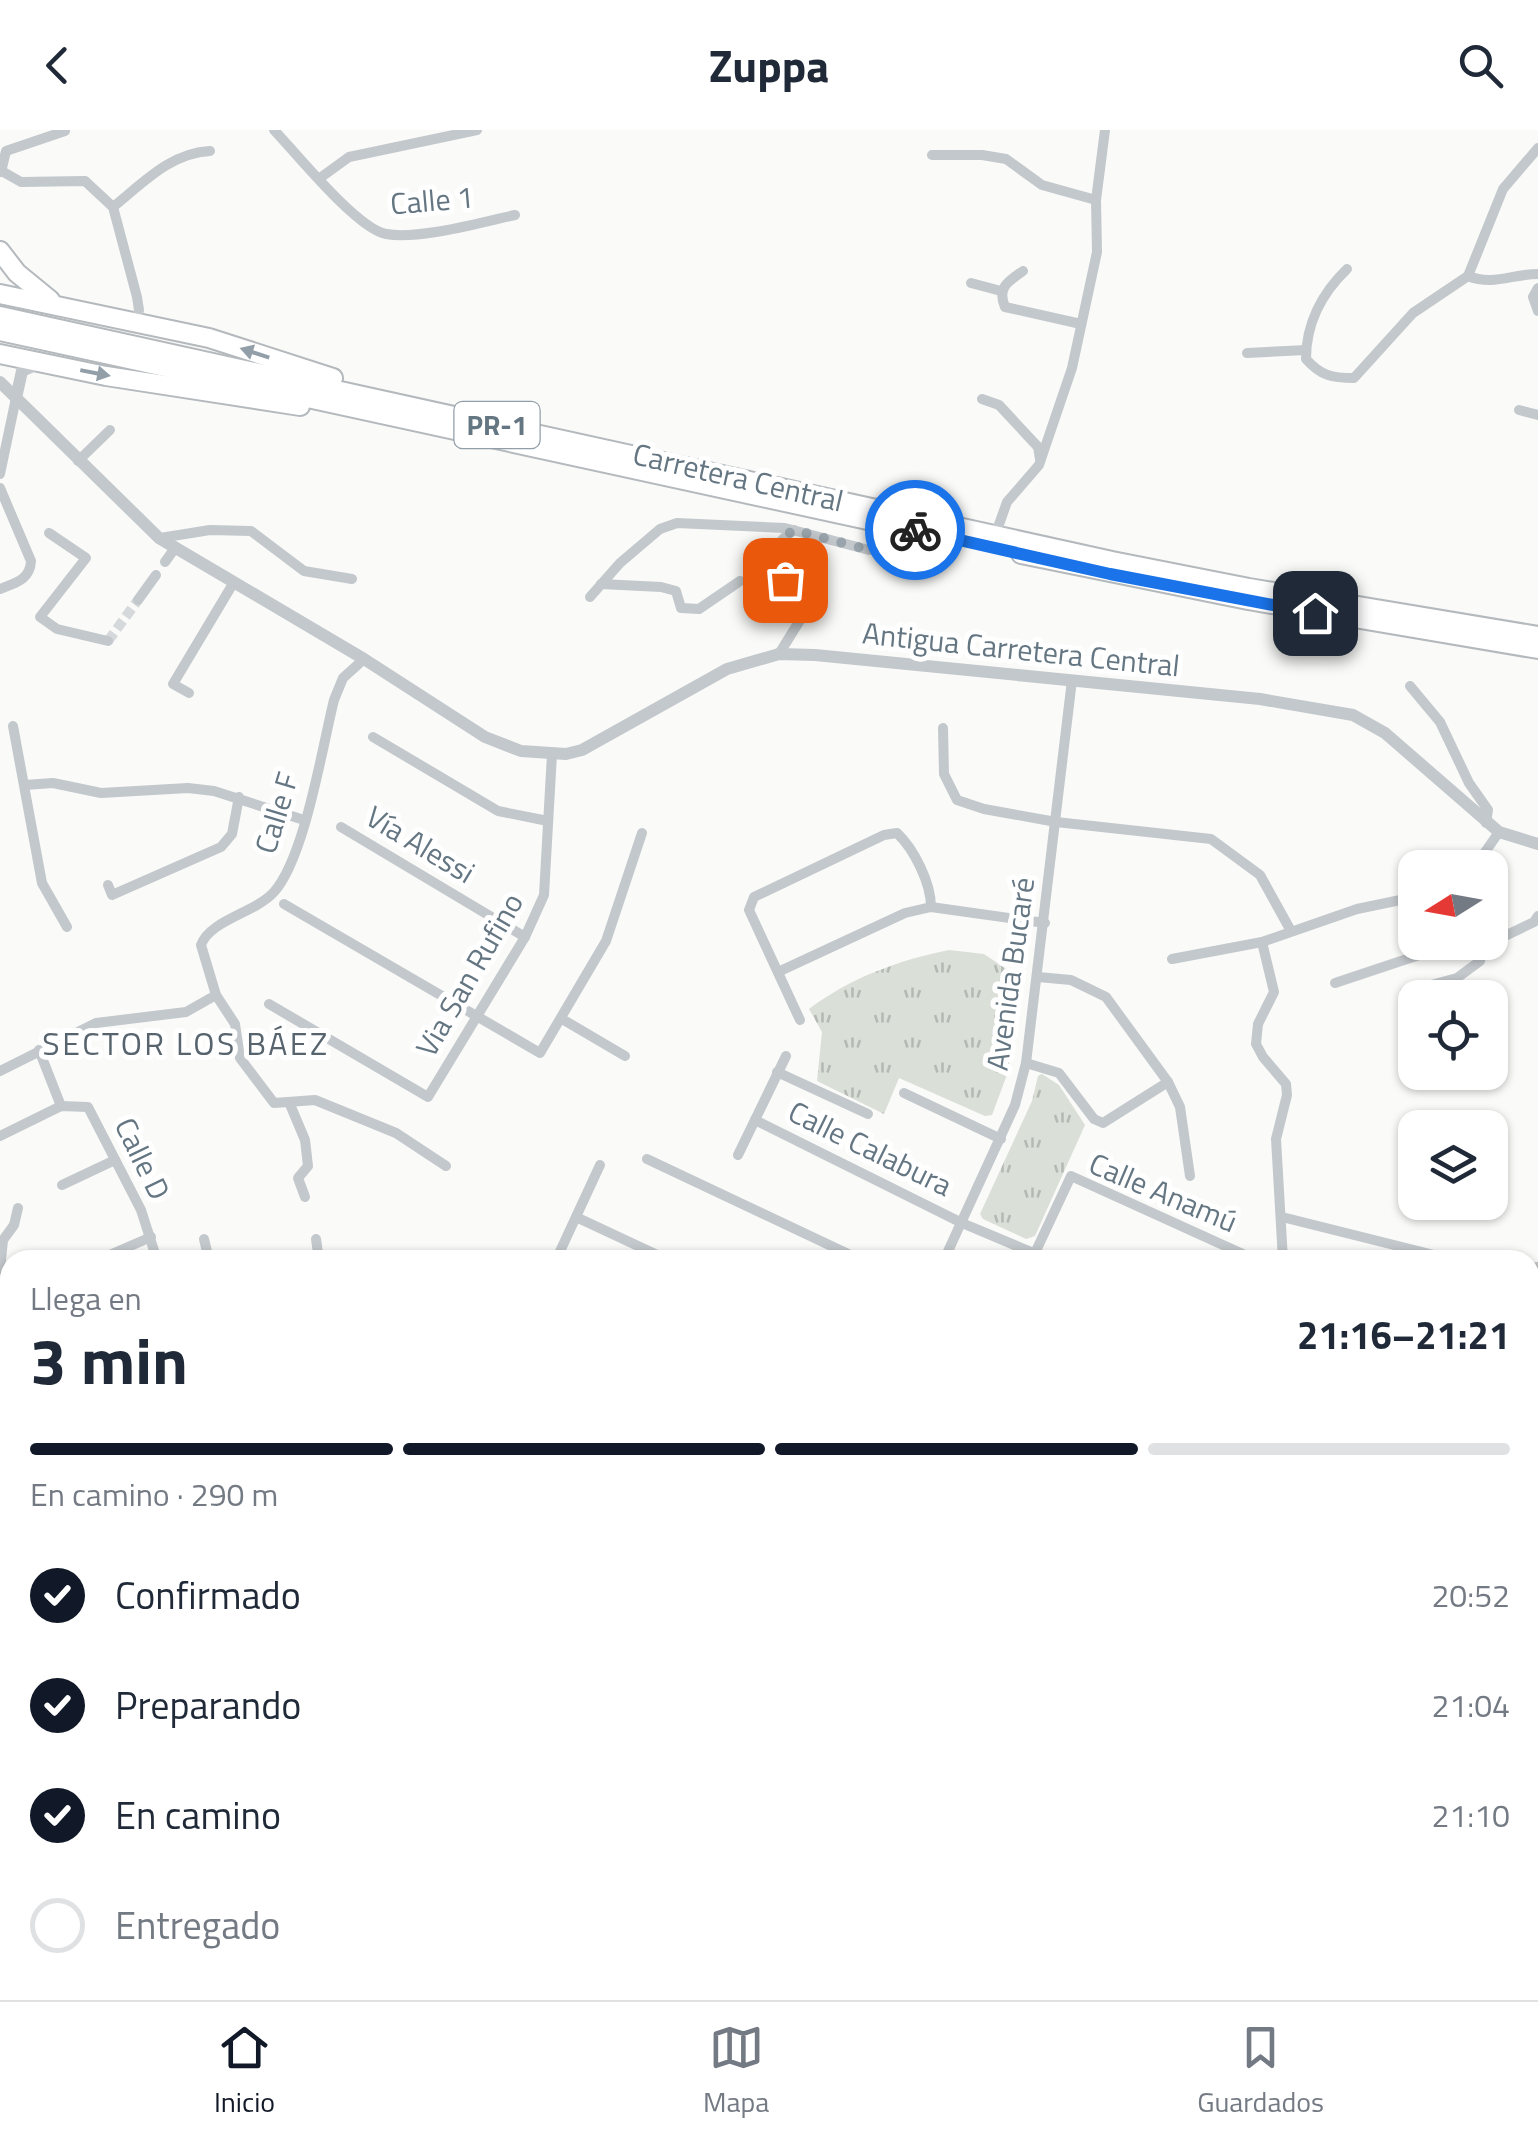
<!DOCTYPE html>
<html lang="es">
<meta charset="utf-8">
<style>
body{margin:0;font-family:"Titillium Web",sans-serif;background:#f2f2f3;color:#1f2937;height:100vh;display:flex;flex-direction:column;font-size:38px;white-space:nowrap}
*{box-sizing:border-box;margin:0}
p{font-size:32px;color:#747a83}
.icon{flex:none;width:55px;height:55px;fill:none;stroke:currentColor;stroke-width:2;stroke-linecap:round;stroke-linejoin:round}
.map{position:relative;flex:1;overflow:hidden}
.details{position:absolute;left:0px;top:1120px;width:1540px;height:750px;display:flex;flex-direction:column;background:#fff;border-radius:30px 30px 0 0;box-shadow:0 2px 8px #0004}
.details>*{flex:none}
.needle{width:65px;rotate:259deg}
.controls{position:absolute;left:1398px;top:720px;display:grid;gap:20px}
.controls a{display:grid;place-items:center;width:110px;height:110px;border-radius:20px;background:#fff;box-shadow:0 2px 8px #0004;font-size:50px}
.pin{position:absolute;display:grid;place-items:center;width:85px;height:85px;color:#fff;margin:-42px;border-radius:20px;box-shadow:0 5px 15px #0006}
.courier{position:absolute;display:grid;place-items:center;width:100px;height:100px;margin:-50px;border:8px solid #1a73e8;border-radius:50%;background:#fff;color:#222;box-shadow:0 2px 12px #0007}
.overview em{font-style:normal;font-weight:700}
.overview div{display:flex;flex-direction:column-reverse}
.overview{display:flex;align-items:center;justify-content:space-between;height:170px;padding:0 30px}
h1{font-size:65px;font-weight:700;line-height:75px}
.bar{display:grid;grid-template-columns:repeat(4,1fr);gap:15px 10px;align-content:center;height:120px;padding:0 30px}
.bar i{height:12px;border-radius:8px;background:#e0e1e3}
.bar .active{background:#111827}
.bar p{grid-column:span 4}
ol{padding:0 30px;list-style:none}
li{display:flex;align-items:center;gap:30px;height:110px}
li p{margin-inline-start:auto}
li .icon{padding:10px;border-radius:50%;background:#111827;color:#fff;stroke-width:4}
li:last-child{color:#747a83}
li i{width:55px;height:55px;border:5px solid #e0e1e3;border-radius:50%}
header{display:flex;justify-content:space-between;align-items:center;height:130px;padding:0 30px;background:#fff;font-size:45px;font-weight:700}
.tab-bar{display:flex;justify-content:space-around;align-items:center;height:140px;border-top:2px solid #e0e1e3;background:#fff;font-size:28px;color:#747a83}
.tab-bar a{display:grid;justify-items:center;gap:5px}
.tab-bar .active{color:#111827}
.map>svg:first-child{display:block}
.park{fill:url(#park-tufts)}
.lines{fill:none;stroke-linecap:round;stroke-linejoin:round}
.minor-tunnel{stroke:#d5d9db;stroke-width:10;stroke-dasharray:10 5;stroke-linecap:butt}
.trunk-casing{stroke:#b4b9bd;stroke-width:22}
.minor{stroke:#c3c8cc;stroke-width:10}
.tertiary{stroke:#c3c8cc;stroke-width:12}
.trunk{stroke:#fff;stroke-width:18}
.oneway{fill:#939fa8}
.done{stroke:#99a4ac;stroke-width:10;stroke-dasharray:0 18}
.route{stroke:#1a73e8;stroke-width:12}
.labels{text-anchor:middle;stroke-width:10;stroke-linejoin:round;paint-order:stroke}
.shield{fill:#fff;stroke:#939fa8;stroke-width:2.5}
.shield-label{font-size:28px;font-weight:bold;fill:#657683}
.street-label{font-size:30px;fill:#657683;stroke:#fff}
.neighbourhood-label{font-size:32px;letter-spacing:2.5px;fill:#57646e;stroke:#fff}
</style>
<header><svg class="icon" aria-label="back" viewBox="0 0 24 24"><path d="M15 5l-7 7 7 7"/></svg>Zuppa<svg class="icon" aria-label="search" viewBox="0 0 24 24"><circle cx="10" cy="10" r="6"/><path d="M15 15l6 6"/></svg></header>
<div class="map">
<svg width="1538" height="1870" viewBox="0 0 1538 1870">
<defs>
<pattern id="park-tufts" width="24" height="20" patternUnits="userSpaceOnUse" patternTransform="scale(2.5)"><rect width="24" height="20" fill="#dadfd7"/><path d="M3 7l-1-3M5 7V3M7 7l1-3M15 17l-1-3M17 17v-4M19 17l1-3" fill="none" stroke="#b4b9b4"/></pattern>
</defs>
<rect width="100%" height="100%" fill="#fafaf8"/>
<g class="park">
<path d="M949,820l35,4 37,25 -13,93 -16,43 -7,1 -86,-38 -15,36 -67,-33 5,-49 -13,-23c41,-31 90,-49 140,-59z"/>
<path d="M1042,944l17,11 26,40 -50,111 -9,3 -43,-20 -3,-5 52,-113 6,-25z"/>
</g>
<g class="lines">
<path class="minor-tunnel" d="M108,511l30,-41"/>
<g class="trunk-casing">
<g id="trunk">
<path d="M0,121l17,22 33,27"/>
<path d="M0,164l209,44 124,40"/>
<path d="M0,186l1112,245 137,27 289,48"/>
<path d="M0,201l918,200"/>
<path d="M0,224l106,22 194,30"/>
<path d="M1021,424l227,46 290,49"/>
</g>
</g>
<g class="minor">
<path d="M274,0c23,24 83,99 112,104 34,6 95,-12 129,-19"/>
<path d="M932,25h50l24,4 36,26 54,15"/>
<path d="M0,40l21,12 64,-1 28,26 24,90 2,13 -3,12"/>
<path d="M1,42l5,-21 59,-20"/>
<path d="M320,48l29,-21 128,-27"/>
<path d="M113,77c30,-24 57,-54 97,-56"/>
<path d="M1347,139c-25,24 -41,55 -41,90 15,17 26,19 48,19l59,-65 55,-37"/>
<path d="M1023,141c-16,11 -26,17 -18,36l76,17"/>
<path d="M1468,146l35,-87 35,-41"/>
<path d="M1468,146c25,10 44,-2 70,-2"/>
<path d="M971,153l30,8"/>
<path d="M1538,158l-5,9 5,14"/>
<path d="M1247,223l59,-3"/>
<path d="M982,269l17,6 39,42 2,12"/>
<path d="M1519,280l19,5"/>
<path d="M78,331l32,-31"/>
<path d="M0,344l16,-76"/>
<path d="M0,358l31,73c-1,19 -16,22 -31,28"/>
<path d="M49,403l37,25 -46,59 17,12 51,12"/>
<path d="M160,408l50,-8 41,1 53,40 48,8"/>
<path d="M991,417l16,-45 32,-37 33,-97 25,-116 -1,-52 9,-70"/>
<path d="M165,432l10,-14"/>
<path d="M601,454l60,3 15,4 5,17 18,1 41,-28"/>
<path d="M590,467l30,-34 40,-34 17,-6 108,5 84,22 30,-7 14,-12"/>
<path d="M138,470l18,-25"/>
<path d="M779,524l31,-50 -1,-5c-24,-19 -53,-44 -15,-69"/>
<path d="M364,529l-21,19 -9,22c-12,48 -29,157 -60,192 -19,21 -64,28 -73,53l15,50 19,29 5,34 34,45 41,-3 81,33 50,33"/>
<path d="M1410,556l30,36 29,61 19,27 -2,13"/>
<path d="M189,563l-16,-9 61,-102"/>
<path d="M13,596l29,157 25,44"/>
<path d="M943,598l1,46 13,26 27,9 72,13 155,17 49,36 31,56"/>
<path d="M373,607l125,74 50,10"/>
<path d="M25,655l28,-2 48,10 87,-5 26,3 90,29"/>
<path d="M341,697l184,110"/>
<path d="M1474,738l25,-36"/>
<path d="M108,755l4,10 109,-48 11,-13 7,-37"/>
<path d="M284,774l256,149 66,-112 36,-108"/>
<path d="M1262,812l12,50 -16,32 -2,20 7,13 23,27 1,11 -11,44 7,121"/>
<path d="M1467,812l17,4"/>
<path d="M1172,829l90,-17 95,-33 58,-12"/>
<path d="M778,842l127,-59 26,-6 114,16"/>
<path d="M1038,847l33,3 35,17 62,85 12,25 10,69"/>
<path d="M1335,853l123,-41"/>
<path d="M1405,862l52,-14 23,-17 4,-15 50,-24 4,-6"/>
<path d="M269,874l159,93 97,-160 19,-42 8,-141"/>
<path d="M562,889l63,37"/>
<path d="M800,890l-51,-110 5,-13 130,-62 13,-2c17,16 34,50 34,74"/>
<path d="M39,920l22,56"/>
<path d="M1026,933l33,10 35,46 9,4 65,-41"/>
<path d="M0,941l96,-48 90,-11 30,-17"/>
<path d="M777,942l91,42"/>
<path d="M904,963l97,46"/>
<path d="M289,972l16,38 3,26 -10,12 7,19"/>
<path d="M755,990l207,103 88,37"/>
<path d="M0,1006l61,-30 27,1 53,103 16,50"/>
<path d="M738,1025l48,-99"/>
<path d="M647,1029l214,101"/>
<path d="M62,1055l53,-25"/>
<path d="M576,1087l92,43"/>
<path d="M1282,1087l172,43"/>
<path d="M204,1109l5,21"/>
<path d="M316,1109l3,21"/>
<path d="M1035,1123l36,-77 185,84"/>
<path d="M98,1130l53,-23"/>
<path d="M556,1130l44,-95"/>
<path d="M944,1130l71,-155 11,-42 46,-383"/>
<path d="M1530,1138l8,-1"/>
<path d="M0,1140l3,-30 11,-15 4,-17"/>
<path d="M0,1158l10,-3"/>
<path d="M0,1335l10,-22"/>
<path d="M0,1666l10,-2"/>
<path d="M1530,1704l8,12"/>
<path d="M0,1747l10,3"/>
<path d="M0,1759l10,3"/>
<path d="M333,1860l19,10"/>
<path d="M352,1860l17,10"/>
<path d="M609,1860l2,10"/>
<path d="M702,1860l4,10"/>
<path d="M756,1860l4,10"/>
<path d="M882,1860l3,10"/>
<path d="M1070,1870l5,-10"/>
<path d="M1258,1870l1,-10"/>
</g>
<g class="tertiary">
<path d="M0,252l159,156 205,121 121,78 36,14 45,3 16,-4 145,-81 52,-15 36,1 445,44 93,16 32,18 114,99 39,12"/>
<path d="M16,268l6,-27 17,-8"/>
</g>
<use href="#trunk" class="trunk"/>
</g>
<defs><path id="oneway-solid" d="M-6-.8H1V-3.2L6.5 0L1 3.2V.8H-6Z" transform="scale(2.5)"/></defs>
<g class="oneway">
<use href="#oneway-solid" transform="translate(255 223) rotate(-162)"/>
<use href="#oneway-solid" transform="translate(95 243) rotate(11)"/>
</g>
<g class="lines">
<path class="done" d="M785,450l-9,-26 6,-16 12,-8 75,20 30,-6 16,-14"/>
<path class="route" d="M915,400l195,44 205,39"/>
</g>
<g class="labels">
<rect class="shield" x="454.5" y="272" width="85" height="46" rx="8"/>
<g class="shield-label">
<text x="497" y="305">PR-1</text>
</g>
<g class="street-label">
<text transform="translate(432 71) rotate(-5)" y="10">Calle 1</text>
<text transform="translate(738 348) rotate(13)" y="10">Carretera Central</text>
<text transform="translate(1021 520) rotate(6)" y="10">Antigua Carretera Central</text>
<text transform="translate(277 683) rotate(-73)" y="10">Calle F</text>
<text transform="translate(420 715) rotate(31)" y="10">Vía Alessi</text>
<text transform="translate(1011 844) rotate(-82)" y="10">Avenida Bucaré</text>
<text transform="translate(470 845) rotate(-60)" y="10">Via San Rufino</text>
<text transform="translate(870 1019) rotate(26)" y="10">Calle Calabura</text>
<text transform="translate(142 1029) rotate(64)" y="10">Calle D</text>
<text transform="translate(1163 1063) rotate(23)" y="10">Calle Anamú</text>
</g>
<g class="neighbourhood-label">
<text x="186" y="925">SECTOR LOS BÁEZ</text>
</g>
</g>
</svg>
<div class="controls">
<a><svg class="needle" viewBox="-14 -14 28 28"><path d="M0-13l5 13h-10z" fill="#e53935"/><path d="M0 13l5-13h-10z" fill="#747a83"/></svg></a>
<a><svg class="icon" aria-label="locate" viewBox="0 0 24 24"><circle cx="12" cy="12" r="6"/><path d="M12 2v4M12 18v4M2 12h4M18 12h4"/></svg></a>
<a><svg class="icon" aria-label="layers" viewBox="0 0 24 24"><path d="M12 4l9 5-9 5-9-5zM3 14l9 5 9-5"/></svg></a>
</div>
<div class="pin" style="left:785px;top:450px;background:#ea580c"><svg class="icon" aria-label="bag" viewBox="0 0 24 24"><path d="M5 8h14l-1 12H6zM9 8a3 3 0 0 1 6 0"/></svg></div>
<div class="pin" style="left:1315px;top:483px;background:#1f2937"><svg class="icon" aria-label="home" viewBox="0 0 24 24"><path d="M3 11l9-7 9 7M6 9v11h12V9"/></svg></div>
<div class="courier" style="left:915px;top:400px"><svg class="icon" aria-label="bike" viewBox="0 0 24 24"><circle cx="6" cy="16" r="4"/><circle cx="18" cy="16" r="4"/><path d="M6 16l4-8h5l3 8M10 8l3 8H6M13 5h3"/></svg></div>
<section class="details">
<div class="overview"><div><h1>3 min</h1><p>Llega en</p></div><em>21:16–21:21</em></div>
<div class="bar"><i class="active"></i><i class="active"></i><i class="active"></i><i></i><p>En camino · 290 m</p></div>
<ol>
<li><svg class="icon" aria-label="check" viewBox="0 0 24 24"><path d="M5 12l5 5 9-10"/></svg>Confirmado<p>20:52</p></li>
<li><svg class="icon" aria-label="check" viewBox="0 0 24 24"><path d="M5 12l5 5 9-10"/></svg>Preparando<p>21:04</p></li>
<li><svg class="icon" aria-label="check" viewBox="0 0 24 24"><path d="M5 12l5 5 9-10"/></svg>En camino<p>21:10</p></li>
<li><i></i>Entregado</li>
</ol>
</section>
</div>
<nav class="tab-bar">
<a class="active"><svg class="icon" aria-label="home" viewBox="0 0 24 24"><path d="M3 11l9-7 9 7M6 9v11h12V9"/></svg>Inicio</a>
<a><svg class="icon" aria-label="map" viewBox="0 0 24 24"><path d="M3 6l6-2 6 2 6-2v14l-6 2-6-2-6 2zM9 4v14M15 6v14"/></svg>Mapa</a>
<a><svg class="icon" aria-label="saved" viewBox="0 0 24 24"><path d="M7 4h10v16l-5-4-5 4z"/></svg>Guardados</a>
</nav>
